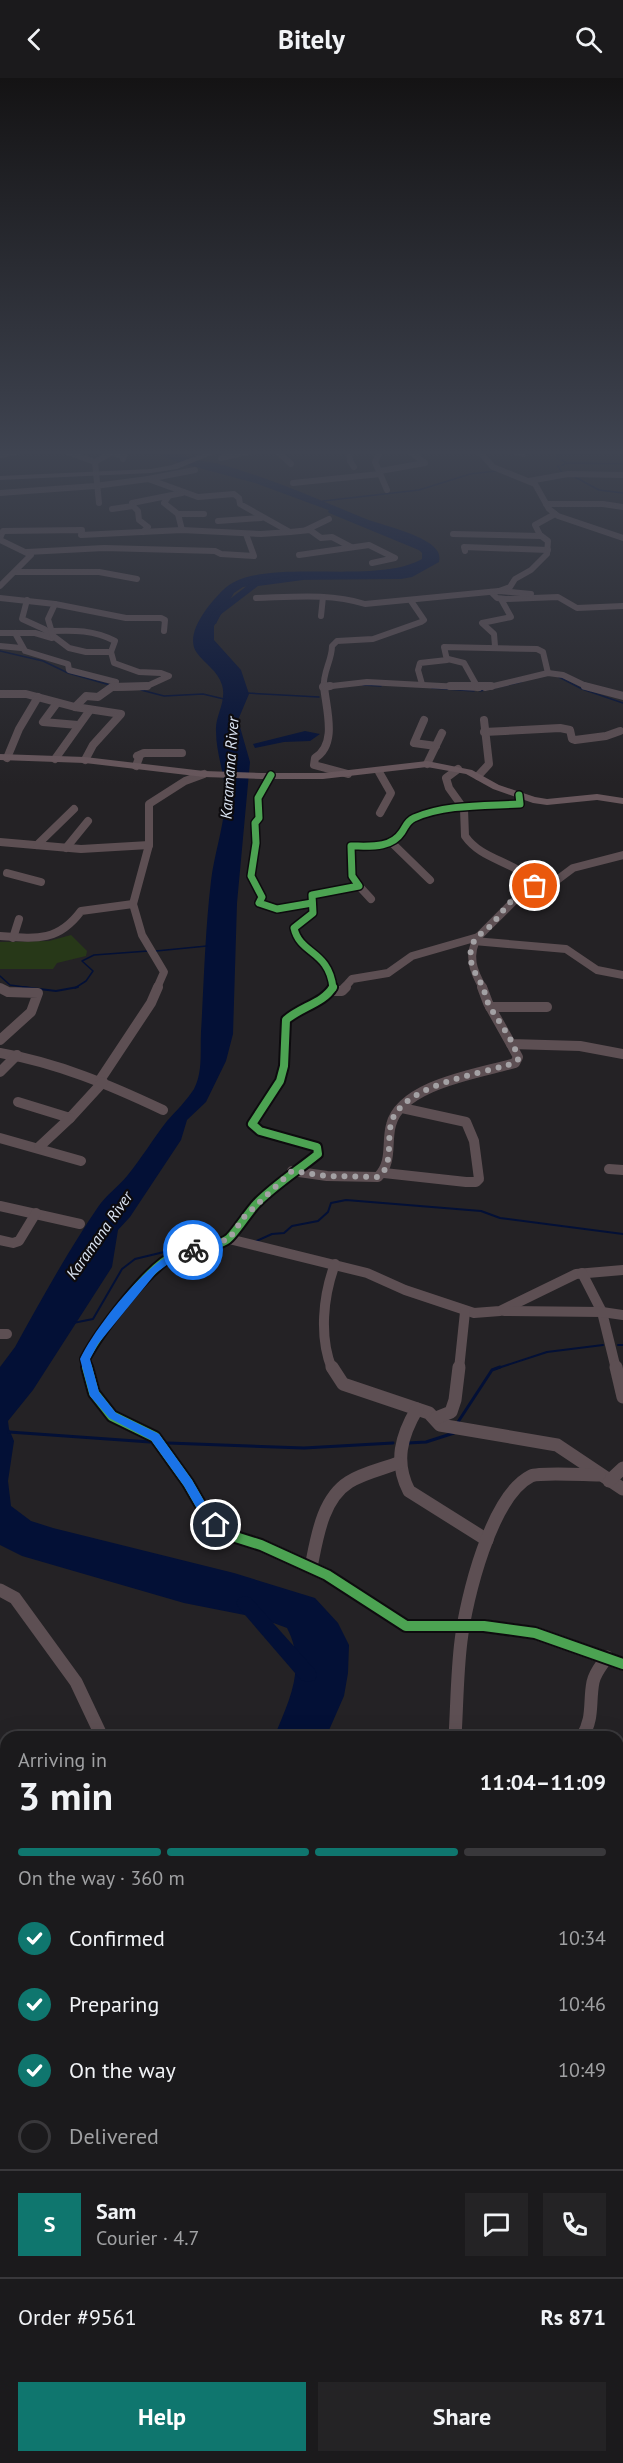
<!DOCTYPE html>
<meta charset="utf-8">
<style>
body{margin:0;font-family:"PT Sans",sans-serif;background:#242325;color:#f1f3f6;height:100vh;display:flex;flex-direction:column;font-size:22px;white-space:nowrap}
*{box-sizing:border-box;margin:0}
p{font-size:20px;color:#a0a1a3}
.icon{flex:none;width:33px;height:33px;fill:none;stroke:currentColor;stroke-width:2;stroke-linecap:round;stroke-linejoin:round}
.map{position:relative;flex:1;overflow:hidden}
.panel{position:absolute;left:0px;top:1653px;width:624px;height:732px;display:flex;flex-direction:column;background:#1b1a1c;border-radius:18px 18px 0 0;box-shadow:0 6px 24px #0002,0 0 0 2px #39383b}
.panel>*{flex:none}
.pin{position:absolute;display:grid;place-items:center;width:51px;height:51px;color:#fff;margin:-26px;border:3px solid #fff;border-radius:50%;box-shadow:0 2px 6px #0007}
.courier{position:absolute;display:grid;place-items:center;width:60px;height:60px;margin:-30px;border:4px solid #1a73e8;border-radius:50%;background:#fff;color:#222;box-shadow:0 2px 8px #0007}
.overview em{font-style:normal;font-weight:800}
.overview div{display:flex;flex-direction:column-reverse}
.overview{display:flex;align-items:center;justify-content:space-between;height:102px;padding:0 18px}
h1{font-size:39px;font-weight:800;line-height:45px}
.bar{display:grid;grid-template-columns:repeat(4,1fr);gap:9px 6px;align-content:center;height:72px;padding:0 18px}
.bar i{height:8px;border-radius:4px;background:#39383b}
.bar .on{background:#0f766e}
.bar p{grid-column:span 4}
.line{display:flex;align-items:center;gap:15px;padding:0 18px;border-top:2px solid #39383b}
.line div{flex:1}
.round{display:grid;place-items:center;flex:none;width:63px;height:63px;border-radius:0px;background:#242325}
ol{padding:0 18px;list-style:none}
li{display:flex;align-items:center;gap:18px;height:66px}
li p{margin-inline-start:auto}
li .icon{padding:6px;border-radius:50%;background:#0f766e;color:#fff;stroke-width:4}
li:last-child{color:#a0a1a3}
li i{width:33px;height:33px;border:3px solid #39383b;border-radius:50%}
.primary-button{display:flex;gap:12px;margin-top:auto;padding:12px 18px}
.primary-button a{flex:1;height:69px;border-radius:0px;background:#0f766e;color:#fff;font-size:24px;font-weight:800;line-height:69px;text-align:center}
.primary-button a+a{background:#242325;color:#f1f3f6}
header{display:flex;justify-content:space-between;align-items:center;height:78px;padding:0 18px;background:#1b1a1c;font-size:27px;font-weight:800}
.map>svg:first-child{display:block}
.green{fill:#273818}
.water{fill:#031036}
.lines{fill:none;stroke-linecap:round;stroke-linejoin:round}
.stream-far2{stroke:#031036;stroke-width:1.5}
.stream-far1{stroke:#031036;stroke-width:2}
.stream{stroke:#031036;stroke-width:3}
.river{fill:#031036;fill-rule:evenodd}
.minor-far4{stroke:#5d4f53;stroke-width:6}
.minor-far3{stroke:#5d4f53;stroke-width:8}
.minor-far2{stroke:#5d4f53;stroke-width:10}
.minor-far1{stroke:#5d4f53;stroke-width:13}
.minor{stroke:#5d4f53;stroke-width:16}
.major{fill:#68575c;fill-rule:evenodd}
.cycleway-far2-casing{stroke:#0d0b0e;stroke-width:10}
.cycleway-far1-casing{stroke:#0d0b0e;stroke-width:12}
.cycleway-casing{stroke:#0d0b0e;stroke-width:14}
.cycleway-far2{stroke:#4ca352;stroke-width:7}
.cycleway-far1{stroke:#4ca352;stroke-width:8}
.cycleway{stroke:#4ca352;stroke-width:10}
.route{fill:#1a73e8}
.done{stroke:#a3a1a4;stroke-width:6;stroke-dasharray:0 10.8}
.labels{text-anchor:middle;stroke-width:4.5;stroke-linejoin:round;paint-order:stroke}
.far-water-label{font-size:16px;font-style:italic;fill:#dce5f4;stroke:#0d0b0e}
</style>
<header><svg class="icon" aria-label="back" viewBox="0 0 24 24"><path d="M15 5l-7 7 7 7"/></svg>Bitely<svg class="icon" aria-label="search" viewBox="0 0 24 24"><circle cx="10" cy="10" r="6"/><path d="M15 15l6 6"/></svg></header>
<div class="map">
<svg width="623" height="2385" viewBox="0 0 623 2385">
<rect width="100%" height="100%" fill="#242225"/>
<path class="green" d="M71,857l16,16 -1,5 -29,7 -4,6h-53v-27l49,-1z"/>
<g class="water">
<path d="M167,372h13v3c11,8 22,7 35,10 50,13 98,34 146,54 22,9 48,13 68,26 7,5 12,10 10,19l-27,15 -11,2 -115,1 -43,7 -9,6 -20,33v14l27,30 8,24 -11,26 12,42 -13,141 -4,131 -7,27 -20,41 -19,18 -6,20 -51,77 -12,13 -6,37 -79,123 -25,31 1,8 5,12 -6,40 3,25 20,15 22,7 181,45 81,25 23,25 11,22 -1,28 -4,23 -18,41h-52c15,-36 33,-71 13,-109l-27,-10 -76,-15 -162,-47 -22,-11v-178l15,-20c26,-47 53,-96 83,-140 8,-12 20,-20 29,-31 14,-17 26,-37 40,-55 9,-10 20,-21 27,-32 9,-17 6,-38 7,-57 3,-50 4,-101 10,-151 3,-26 12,-51 14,-78 2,-25 -9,-47 -9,-72 -1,-16 11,-29 6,-46 -4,-14 -17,-21 -25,-32 -14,-19 13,-50 26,-63 36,-36 150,-3 199,-31v-6l-13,-13 -10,-4 -144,-53 -78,-21 -14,-6z"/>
<path d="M305,653l15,3 -10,7 -26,1 -29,6 -2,-4z"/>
</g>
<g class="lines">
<g class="stream-far2">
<path d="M132,372l16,4 17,-1"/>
<path d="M568,385l55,1"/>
<path d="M562,387l6,-2 -11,-5v-3l66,-3"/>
<path d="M558,388l4,7"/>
<path d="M573,398l26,14 24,3"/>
<path d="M323,423l96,-11 51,-16 26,-3"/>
<path d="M0,573l43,10 25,12 42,12"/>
<path d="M559,599l23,12 41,14"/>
<path d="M363,607l18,1"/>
<path d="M432,610l42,3"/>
<path d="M141,612l23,6 39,-2 21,5"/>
<path d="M480,613l41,-9"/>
<path d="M247,615l72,4"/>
<path d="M156,873l51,-5"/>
<path d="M0,898l10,9 21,3"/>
<path d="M75,910l11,-7 7,-10 -11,-10 12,-6 54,-4"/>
</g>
<g class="stream-far1">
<path d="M23,909l33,4 22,-4"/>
<path d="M254,1164l18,-8 12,-1 8,-7 26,-5 10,-9 3,-9 15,-3 135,11 19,7 123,16"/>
<path d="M73,1245l20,-4 29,-50 13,-10 87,-21"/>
<path d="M618,1267h5"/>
<path d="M495,1291l52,-17 56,-7"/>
</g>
<g class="stream">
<path d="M458,1344l34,-52 8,-3"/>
<path d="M9,1354l141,10"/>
<path d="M168,1365l136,5 89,-5"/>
<path d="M408,1365l18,-1 28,-9"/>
</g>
<g class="river">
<path d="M332,431l100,40 1,2 -7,2 -97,-40 -1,-2z"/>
<path d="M300,497l4,3 -1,2 -45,6 -38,29 -4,9 -8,-2 5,-10 39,-30z"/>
<path d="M245,1518l6,2 64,72 2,5 -2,5 -7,2 -7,-2 -62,-72 -3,-5 3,-5z"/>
</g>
<g class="minor-far4">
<path d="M62,372l33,12"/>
<path d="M276,372l15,14"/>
<path d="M349,372l1,11 4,6"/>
<path d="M381,372l-6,12 12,28"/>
<path d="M478,372l15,17 42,17 14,25 9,7 65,22"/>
<path d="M510,372l13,4"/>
<path d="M112,375l12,3 -1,3"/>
<path d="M0,377l26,-5"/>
<path d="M221,380l34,-8"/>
<path d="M380,393l45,-8 -17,-13"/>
<path d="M148,401l47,-9"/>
<path d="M529,403l39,-7 55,1"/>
<path d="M293,405l87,-9"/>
<path d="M0,415l95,-7 53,-7 50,18 36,-3 5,4 1,6 50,28 20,-2 11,8 11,-1 19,10"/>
<path d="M168,419l-4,6 14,11 4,16"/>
<path d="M99,425l-4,-41 21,-12"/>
<path d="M132,425l50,-10"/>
<path d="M546,426h57l20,3"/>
<path d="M112,431l21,-3 5,5 1,9 9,7 -5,5"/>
<path d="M178,436h26"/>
<path d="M218,443l43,-3"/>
<path d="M306,452l23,-11"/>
<path d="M453,456l88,2"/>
<path d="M0,460l3,-7 79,-1 -1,5 101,-5 79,4 29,-2"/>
<path d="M0,462l31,15 -31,31"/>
<path d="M465,473l-1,-4 84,3"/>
<path d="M27,474l77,-4 111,3 6,3 33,2 -8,-22"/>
<path d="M299,477l70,-10 26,13 -23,5"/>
<path d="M16,494h83l38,7"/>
<path d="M499,513l11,-4 5,-8 16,-9 16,-16 1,-13 -8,-6 -5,-10 20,-11"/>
<path d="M491,514l6,6 9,1 52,-2 19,11 46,-2"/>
<path d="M0,520l55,6 71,14h35l4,2 -1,11"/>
<path d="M256,520c37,-1 74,-5 109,6l134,-13 32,3"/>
<path d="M27,522l-5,19 22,10 25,19 17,4h25l3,11 25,9 22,1 8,3 -24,11 -34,1"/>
<path d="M321,538l2,-19"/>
<path d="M51,553c23,-1 43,-1 64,10l-4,11"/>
<path d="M0,555h35l17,5"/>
<path d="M15,555l10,18 43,13 1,6 47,12 -3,5"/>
<path d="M53,558l-5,-17 7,-15"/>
<path d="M0,568l21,2"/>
<path d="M495,568l-1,-12 -12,-11 29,-6 -10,-18"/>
<path d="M448,581l16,4 14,25"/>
<path d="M422,606l-4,-14 2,-7 27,-3 -3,-13 93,2 6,3 5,21"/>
<path d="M323,609l44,-5 112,6"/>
<path d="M324,610c-2,-15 8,-27 8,-42l5,-5 36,-2 48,-17 3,-2 -13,-19"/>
<path d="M485,610l63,-15 15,2 27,13"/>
</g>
<g class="minor-far3">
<path d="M324,608c2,23 14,58 -9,72l-1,7 34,9"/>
<path d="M450,608h41"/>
<path d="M585,608l38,10"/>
<path d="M323,609l7,-1"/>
<path d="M0,616h26l49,13 46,7 -28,31 -8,15"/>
<path d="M57,625l-14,19 35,3"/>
<path d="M75,629l11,-11 12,1 14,-10 35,-1"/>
<path d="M424,642l-10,23 22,3"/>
<path d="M484,654l76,-4 10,2 2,9 3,1 31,-4 14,-5"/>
<path d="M7,680l12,-29 19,-32"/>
<path d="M55,681l35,-49"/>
<path d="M427,686l15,-31"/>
<path d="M136,688l3,-8 -2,-2 7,-3h38"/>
<path d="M458,691l-12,9 3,10 15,21 1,27c18,26 52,24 70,50"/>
<path d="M379,694l12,21 -11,20"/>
<path d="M478,698l11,-12 -5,-44"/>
<path d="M0,764l81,7 68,-4"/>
<path d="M392,765l38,37"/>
<path d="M37,767l37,-36"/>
<path d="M66,770l22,-27"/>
<path d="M7,795l34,9"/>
<path d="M359,808l12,13"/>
<path d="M0,858c36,3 58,6 81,-25l52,-7"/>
<path d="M478,859c-11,18 -5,34 5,51"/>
<path d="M13,860l6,-19"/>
<path d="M474,863l92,8 31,21 26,5"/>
<path d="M157,910l7,-16 -22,-37 -9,-31 16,-59v-41l36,-23 19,-7"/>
<path d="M333,910c-4,-38 -33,-33 -39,-60l19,-15 -1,-18 47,-9 -7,-10 -1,-30c18,0 40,3 51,-14 4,-6 5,-11 12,-14 31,-14 72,-12 106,-14l-1,-9"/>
<path d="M344,910l8,-9 36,-6 24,-17 66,-19 46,-46 29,-8 20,-15 50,-13"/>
</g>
<g class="minor-far2">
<path d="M482,909l6,16 23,41 69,2 43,8"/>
<path d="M0,910l8,4 30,1 -7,19 -31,28"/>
<path d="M331,913h11l4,-4"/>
<path d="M490,929h57"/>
<path d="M0,975c58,10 110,32 163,57"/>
<path d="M0,994l17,-17"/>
<path d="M100,1002l51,-77 7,-16"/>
<path d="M18,1024l52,16 33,-36"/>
<path d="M0,1060l81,23"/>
<path d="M39,1069l31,-29"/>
<path d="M609,1091l14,1"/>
<path d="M292,1093l35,5 51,1c15,-15 8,-34 13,-52 10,-41 90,-52 124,-62l3,-6 -7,-13"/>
<path d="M384,1095l82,9h10l3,-3 -5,-38 -8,-19 -64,-14"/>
<path d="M0,1128l80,18"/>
<path d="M229,1161l138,34 38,17 69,23 26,-2 76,-37 47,-4"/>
<path d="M0,1162l13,3 6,-2 17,-28"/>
<path d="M582,1195l20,39 14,57"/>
<path d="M504,1233l98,1 21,3"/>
<path d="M0,1256h7"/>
<path d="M88,1291l-3,-10c14,-26 63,-93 90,-104 15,-6 41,-7 53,-16 6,-4 21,-28 29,-36 19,-19 40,-32 61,-49l-1,-7 -57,-16 -8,-7 28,-43 4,-15 2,-46c14,-13 38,-17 47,-33"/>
<path d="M332,1291c-13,-32 -9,-73 3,-105"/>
<path d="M459,1291l6,-57"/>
</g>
<g class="minor-far1">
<path d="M87,1289l7,26 18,23 43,21 33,46 19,33 19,18 35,11 66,30 79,51h78l51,7 88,31"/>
<path d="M332,1289l11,17 86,29 11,12 117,20 66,44"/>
<path d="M616,1289l7,30"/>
<path d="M417,1331c-16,27 -23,53 -8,82l78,49"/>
<path d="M436,1340l15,-6 4,-12 4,-33"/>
<path d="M609,1403l14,-13"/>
<path d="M311,1489c6,-29 11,-68 38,-85 14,-9 33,-13 49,-19"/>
<path d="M0,1512l15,8 61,84 26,55"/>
<path d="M455,1659c2,-32 2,-64 6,-96 5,-42 30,-145 70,-165 10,-4 54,-1 68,-1"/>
<path d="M582,1659c12,-19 7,-35 11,-55 2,-10 9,-17 14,-25"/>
<path d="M0,1730l6,-13"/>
</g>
<g class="minor">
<path d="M0,1977l6,1"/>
<path d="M0,2152l6,-4"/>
<path d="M0,2163l6,2"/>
<path d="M618,2260l5,2"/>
<path d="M63,2379v6"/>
</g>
<g class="major">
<path d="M213,372h10l-46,19 -26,4 -151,7v-4l151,-7 21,-4z"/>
<path d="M0,676l85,3 119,14 57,2h62l104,-12 45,9 27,15 36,12 12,2 50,-5 26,4v6l-26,-4 -50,5 -14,-2 -40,-14 -27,-15 -39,-7 -104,12h-62l-57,-2 -119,-14 -85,-3z"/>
</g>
<g class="cycleway-far2-casing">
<g id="cycleway-far2">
<path d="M271,697l-13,23 1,20 -4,5 1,20 -5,33 11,21 -3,6 18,6 35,-6"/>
<path d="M333,910c-4,-38 -33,-33 -39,-60l19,-15 -1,-18 47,-9 -7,-10 -1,-30c18,0 40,3 51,-14 4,-6 5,-11 12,-14 31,-14 72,-12 106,-14l-1,-9"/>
</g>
</g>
<g class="cycleway-far1-casing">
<path id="cycleway-far1" d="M88,1291l-3,-10c14,-26 63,-93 90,-104 15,-6 41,-7 53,-16 6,-4 21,-28 29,-36 19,-19 40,-32 61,-49l-1,-7 -57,-16 -8,-7 28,-43 4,-15 2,-46c14,-13 38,-17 47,-33"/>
</g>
<g class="cycleway-casing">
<path id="cycleway" d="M87,1289l7,26 18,23 43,21 33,46 19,33 19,18 35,11 66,30 79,51h78l51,7 88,31"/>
</g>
<use href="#cycleway-far2" class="cycleway-far2"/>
<use href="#cycleway-far1" class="cycleway-far1"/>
<use href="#cycleway" class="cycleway"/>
</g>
<linearGradient id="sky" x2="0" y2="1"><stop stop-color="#141314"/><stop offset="0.53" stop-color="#3f4451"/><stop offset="1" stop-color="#3f4451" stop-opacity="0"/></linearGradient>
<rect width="623" height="706" fill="url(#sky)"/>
<path class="route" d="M193,1169l4,1v4l-21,6 -20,15 -58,71 -8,15 9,33 17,21 43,21 33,46 19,33 11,12 -6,4 -13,-10 -19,-33 -33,-46 -42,-22 -19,-22 -10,-37c15,-31 58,-85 87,-103 7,-5 18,-7 26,-9z"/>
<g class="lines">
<path class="done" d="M193,1172l36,-11 15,-22 48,-46 35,5 51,1c18,-12 6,-44 16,-61 19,-32 80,-41 114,-51l10,-5c-3,-20 -21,-39 -30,-57 -3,-6 -3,-12 -6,-18 -7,-12 -15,-24 -10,-39 3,-11 15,-15 22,-24 11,-14 23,-31 41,-36"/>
</g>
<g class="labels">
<g class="far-water-label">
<text transform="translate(229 690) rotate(-86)" y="6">Karamana River</text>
<text transform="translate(99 1157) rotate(-55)" y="6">Karamana River</text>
</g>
</g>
</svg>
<div class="pin" style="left:535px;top:808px;background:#ea580c"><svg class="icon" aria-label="bag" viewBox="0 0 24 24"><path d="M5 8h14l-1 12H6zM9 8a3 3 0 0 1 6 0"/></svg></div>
<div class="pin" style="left:216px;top:1447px;background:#1f2937"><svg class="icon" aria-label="home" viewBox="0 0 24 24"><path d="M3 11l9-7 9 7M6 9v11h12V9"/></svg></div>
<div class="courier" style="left:193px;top:1172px"><svg class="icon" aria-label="bike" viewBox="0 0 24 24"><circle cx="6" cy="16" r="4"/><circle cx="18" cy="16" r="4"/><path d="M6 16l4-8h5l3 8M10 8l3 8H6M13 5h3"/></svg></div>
<section class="panel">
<div class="overview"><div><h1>3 min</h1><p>Arriving in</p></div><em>11:04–11:09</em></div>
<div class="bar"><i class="on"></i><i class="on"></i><i class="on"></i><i></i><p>On the way · 360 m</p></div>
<ol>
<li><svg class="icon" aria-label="check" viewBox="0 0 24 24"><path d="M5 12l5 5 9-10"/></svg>Confirmed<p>10:34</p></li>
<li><svg class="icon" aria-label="check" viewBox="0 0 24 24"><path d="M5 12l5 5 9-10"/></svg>Preparing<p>10:46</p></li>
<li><svg class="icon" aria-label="check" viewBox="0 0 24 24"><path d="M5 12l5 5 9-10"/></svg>On the way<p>10:49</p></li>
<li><i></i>Delivered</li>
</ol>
<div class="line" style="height:108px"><b class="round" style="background:#0f766e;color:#fff">S</b><div><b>Sam</b><p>Courier · 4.7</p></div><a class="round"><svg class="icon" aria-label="chat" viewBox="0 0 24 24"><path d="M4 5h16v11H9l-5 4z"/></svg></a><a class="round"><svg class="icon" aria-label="phone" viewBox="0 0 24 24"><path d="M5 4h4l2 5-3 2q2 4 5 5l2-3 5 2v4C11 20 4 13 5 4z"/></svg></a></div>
<div class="line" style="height:78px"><div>Order #9561</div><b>Rs 871</b></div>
<div class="primary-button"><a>Help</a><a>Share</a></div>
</section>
</div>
